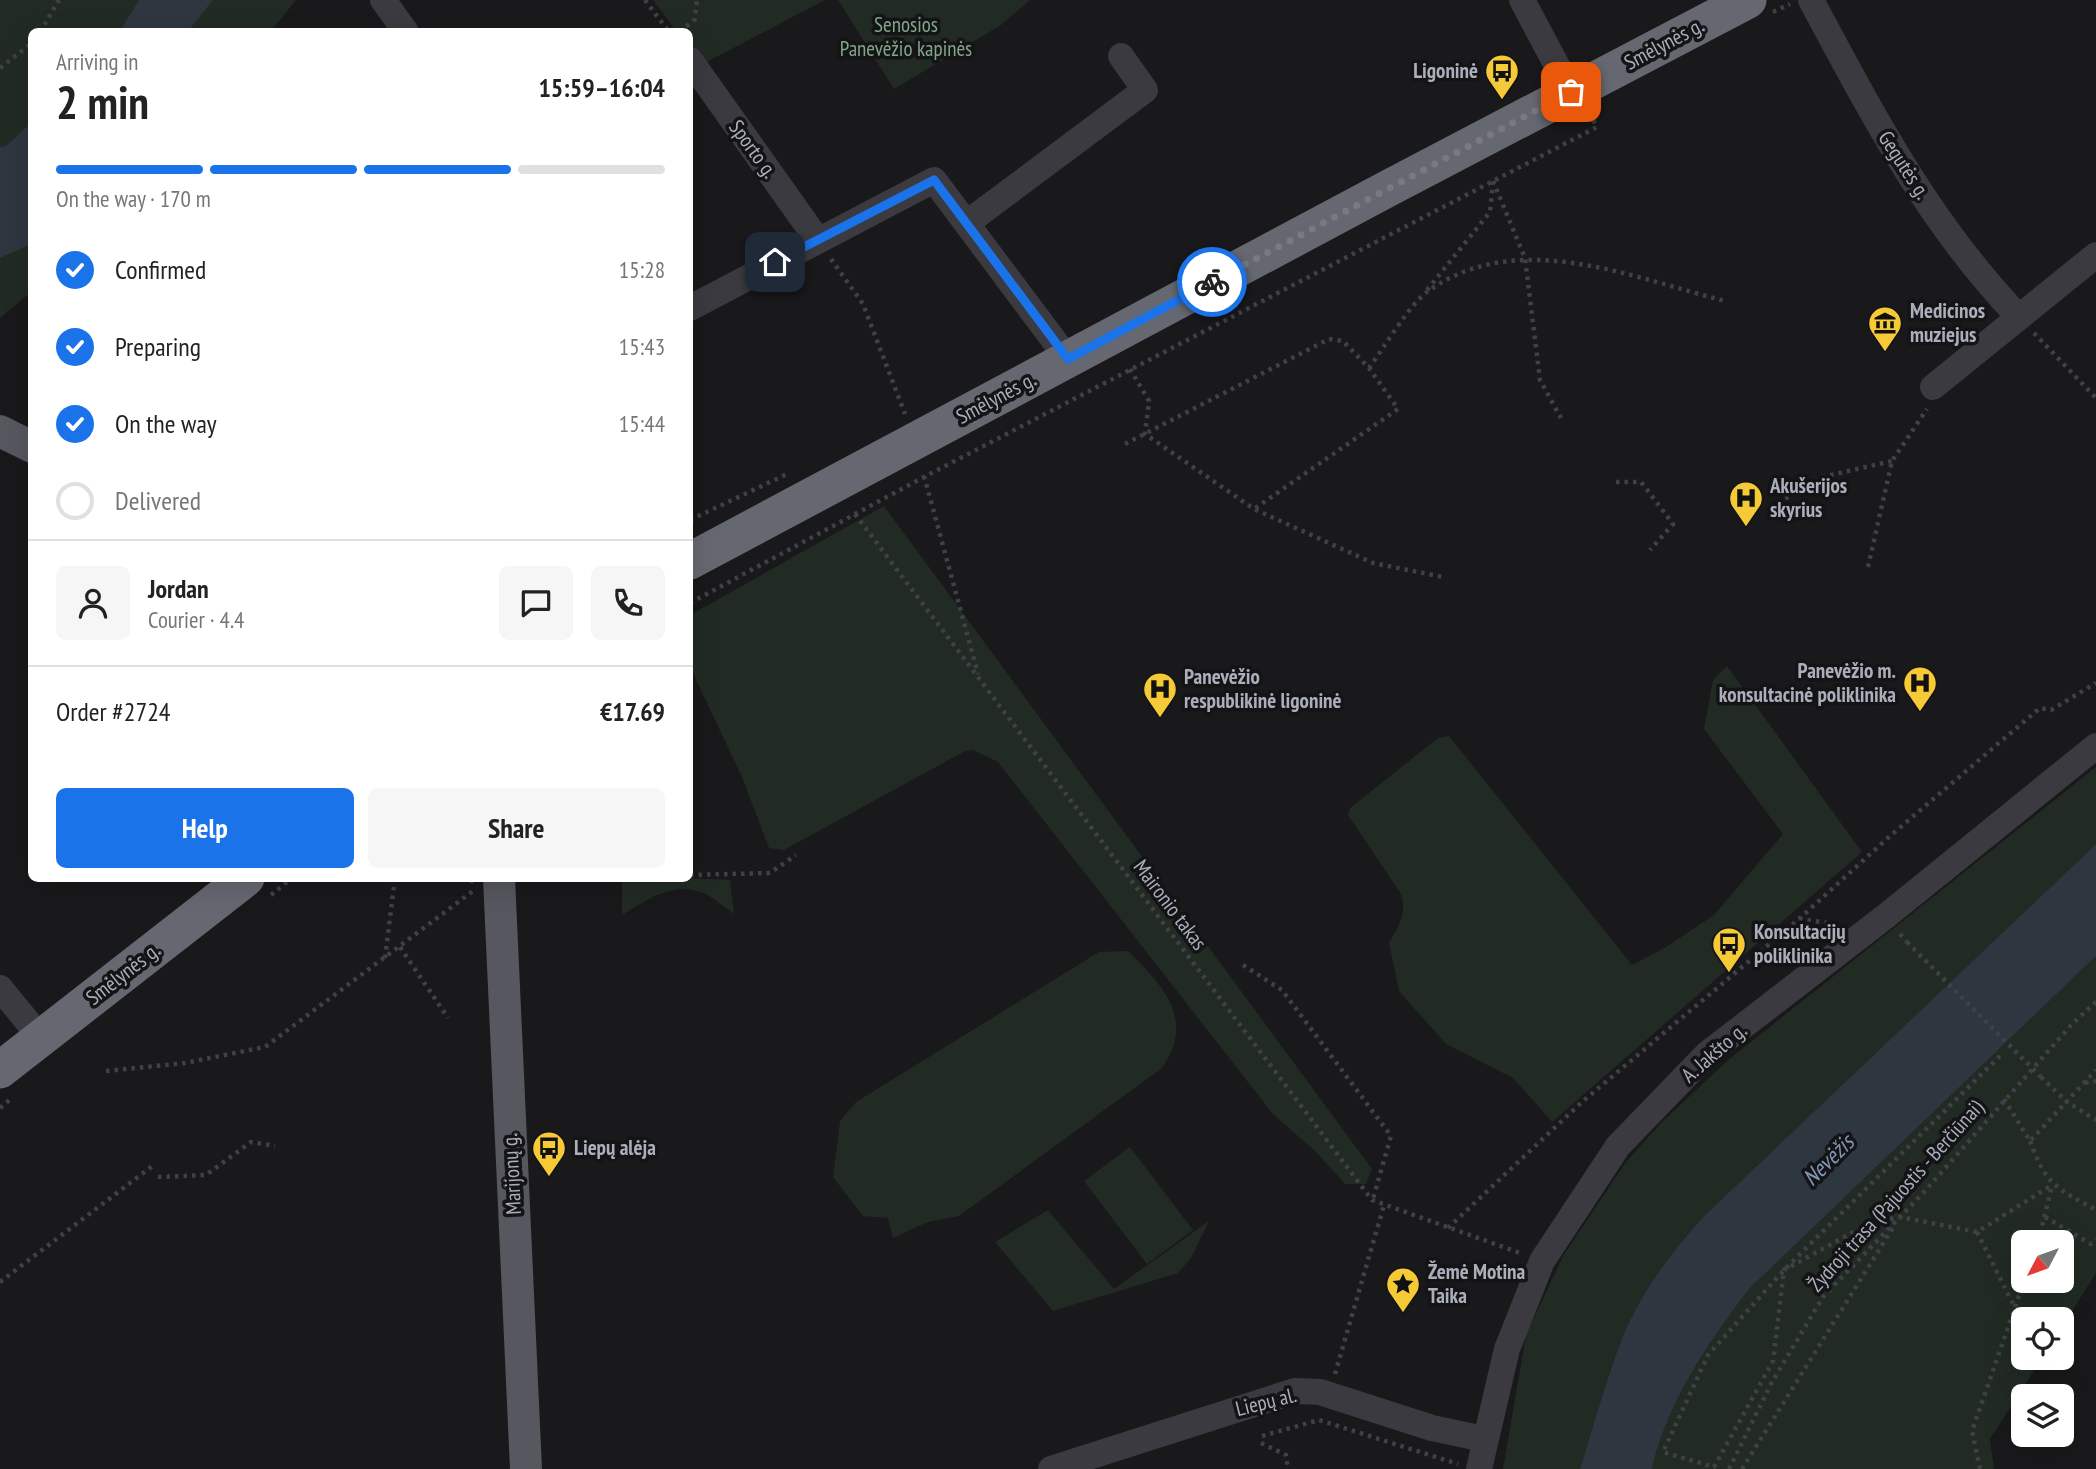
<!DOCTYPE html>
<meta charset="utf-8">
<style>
body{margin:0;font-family:"PT Sans Narrow",sans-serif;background:#f6f6f6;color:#222;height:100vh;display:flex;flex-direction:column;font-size:26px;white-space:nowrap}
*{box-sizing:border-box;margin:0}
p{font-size:23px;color:#767676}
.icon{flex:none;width:38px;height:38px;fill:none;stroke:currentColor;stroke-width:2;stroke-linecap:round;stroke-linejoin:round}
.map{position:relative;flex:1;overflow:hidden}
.sheet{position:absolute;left:28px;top:28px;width:665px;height:854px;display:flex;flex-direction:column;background:#fff;border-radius:10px;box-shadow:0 7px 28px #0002}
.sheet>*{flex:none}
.needle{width:46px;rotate:229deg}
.buttons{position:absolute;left:2011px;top:1230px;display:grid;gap:14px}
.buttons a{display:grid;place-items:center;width:63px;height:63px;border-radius:10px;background:#fff;box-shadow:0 7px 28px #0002;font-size:35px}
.pin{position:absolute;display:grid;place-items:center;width:60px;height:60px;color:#fff;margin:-30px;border-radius:14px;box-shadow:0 4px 10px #0006}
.courier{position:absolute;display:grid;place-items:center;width:70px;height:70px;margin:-35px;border:5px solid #1a73e8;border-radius:50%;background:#fff;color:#222;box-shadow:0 2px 9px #0007}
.overview em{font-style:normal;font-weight:700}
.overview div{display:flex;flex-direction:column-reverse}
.overview{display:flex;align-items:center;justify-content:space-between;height:119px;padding:0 28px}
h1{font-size:46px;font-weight:700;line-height:52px}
.bar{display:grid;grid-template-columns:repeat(4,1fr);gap:10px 7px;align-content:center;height:84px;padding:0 28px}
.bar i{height:9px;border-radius:5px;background:#e0e0e0}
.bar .active{background:#1a73e8}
.bar p{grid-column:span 4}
.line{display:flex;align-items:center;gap:18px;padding:0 28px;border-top:2px solid #e0e0e0}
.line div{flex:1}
.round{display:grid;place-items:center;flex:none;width:74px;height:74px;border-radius:10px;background:#f6f6f6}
ol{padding:0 28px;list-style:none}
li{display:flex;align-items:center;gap:21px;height:77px}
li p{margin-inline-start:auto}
li .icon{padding:7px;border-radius:50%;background:#1a73e8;color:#fff;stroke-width:4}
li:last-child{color:#767676}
li i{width:38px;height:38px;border:4px solid #e0e0e0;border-radius:50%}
.primary-button{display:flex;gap:14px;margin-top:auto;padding:14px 28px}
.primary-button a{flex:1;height:80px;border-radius:10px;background:#1a73e8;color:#fff;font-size:28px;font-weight:700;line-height:80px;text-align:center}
.primary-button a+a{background:#f6f6f6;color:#222}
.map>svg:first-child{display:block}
.green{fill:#212a23;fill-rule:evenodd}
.water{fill:#2e3640}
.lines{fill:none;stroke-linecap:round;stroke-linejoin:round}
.path{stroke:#404147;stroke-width:4.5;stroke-dasharray:3.5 5;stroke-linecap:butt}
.minor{stroke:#3a3a40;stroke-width:26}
.major{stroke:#56575f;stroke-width:32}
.highway{stroke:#666871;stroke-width:37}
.path-bridge{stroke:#404147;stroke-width:4.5;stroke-dasharray:3.5 5;stroke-linecap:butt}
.done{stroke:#787a83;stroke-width:7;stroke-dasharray:0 12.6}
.route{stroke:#1a73e8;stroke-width:9}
.labels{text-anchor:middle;stroke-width:7;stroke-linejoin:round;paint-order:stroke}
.park-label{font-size:21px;fill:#82a688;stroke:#141416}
.street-label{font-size:21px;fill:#abaebb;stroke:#141416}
.poi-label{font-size:21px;font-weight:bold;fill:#abaebb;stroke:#141416;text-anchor:start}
.water-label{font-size:23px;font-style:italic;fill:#8298b6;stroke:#141416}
</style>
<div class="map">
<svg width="2096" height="1469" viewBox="0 0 2096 1469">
<rect width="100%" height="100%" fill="#19191b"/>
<g class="green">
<path d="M0,0h296l-25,31 -239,1 -1,260 -31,26z"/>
<path d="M653,0h172l-124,65 -11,-16v-17l-14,-1z"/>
<path d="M838,0h192l-29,25 -107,64z"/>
<path d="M884,506l488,663 -6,15h-21l-28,-31 -44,-39 -275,-352 -25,-12 -8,1 -181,99 -15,-2 -27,-71 -52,-110v-52z"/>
<path d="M1727,666l135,186 -310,270 -39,-44 -67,-34 -47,-53 -10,-48c10,-18 18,-28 12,-49l-53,-79 2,-7 88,-70 11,-2 183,229 34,-18 48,-32 69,-81 -79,-105 9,-49z"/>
<path d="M2096,767v77l-393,373c-33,37 -64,77 -82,124 -16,42 -28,86 -41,128h-77l23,-134 37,-79 63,-94 36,-40 65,-61z"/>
<path d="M690,878l40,2 4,34c-10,-7 -22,-18 -33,-22 -29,-10 -56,9 -79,23v-35l-55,-1z"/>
<path d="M1128,951c35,34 68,69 34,117l-203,148 -31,6 -35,16 -5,-20 -25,-2 -30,-39 7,-56 16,-19 243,-150z"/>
<path d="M2096,956v317l-34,54v-7h-39v38h19l-52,81 4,30h-342c15,-67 56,-127 97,-180zM2023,1242h39v39h-39z"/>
<path d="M1130,1147l63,83 -46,34 -63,-83z"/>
<path d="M1048,1210l66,79 95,-68 -18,37 -13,15 -125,38 -58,-69z"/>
</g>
<g class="water">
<path d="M139,0h74l-25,31h-68z"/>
<path d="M31,123v121l-31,14v-111l6,-1z"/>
<path d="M2096,844v112l-347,333c-41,54 -82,113 -97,180h-72c13,-42 25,-86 41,-128 18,-47 49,-87 82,-124z"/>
</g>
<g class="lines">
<g class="path">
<path d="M645,0l24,32"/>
<path d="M1773,12l17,-8"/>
<path d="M40,32l19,-32"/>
<path d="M680,32l15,-13 2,-19"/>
<path d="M0,68l32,-25"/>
<path d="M1493,181l32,77 15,122 21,38"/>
<path d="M831,259l32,45 42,110"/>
<path d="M1427,290l63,-78 3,-30"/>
<path d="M2034,333l62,65"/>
<path d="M1369,368c14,-19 41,-64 58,-76 89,-65 203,-15 298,9"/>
<path d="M1130,369l19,32 -4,33 109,75 119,54 70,14"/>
<path d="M1125,444l204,-105 14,2 26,27 29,41 -144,100"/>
<path d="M924,476l54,198"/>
<path d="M1616,482h25l32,42 -23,26"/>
<path d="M1778,503l44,-26 70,-16"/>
<path d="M855,514l517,686 148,53"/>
<path d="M690,520l97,-46"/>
<path d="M1868,567l24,-106 35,-52"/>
<path d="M690,603l234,-126 673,-350 -6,-11"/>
<path d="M690,875l80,-2 26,-18"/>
<path d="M462,878l13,4"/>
<path d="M531,879l14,-1"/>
<path d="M271,895l21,-17"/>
<path d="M1799,919l37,5"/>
<path d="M1900,934l7,8"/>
<path d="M400,947l48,71"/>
<path d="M385,958l10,-80"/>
<path d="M1243,965l39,25 109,146 -18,63"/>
<path d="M2000,1056l-216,214 -76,85 -45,97 51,15 59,-106 11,-91 86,-47 30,-6 77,15 75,-47"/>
<path d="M106,1071l79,-8 80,-16 208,-156"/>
<path d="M2041,1077l26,25 29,18"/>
<path d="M2085,1083l11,-2"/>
<path d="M2004,1099l26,42 66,-71"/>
<path d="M0,1108l13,-11"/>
<path d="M2030,1141c16,45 27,47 66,69"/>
<path d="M158,1177l48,-2 45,-33 24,4"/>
<path d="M2045,1217l46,27 5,-5"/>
<path d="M1448,1228l134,-126 217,-183 91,-83 150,-128 11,2 45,-27"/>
<path d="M1977,1232l37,74"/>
<path d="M2038,1242l14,-56"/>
<path d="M0,1282l155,-118"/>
<path d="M1335,1374l49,-169"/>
<path d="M1262,1436l57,-16 139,44"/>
<path d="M1261,1443l25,12 2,14"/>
<path d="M1729,1469l43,-87 51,-85 102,-106 148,-168 23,-21"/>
<path d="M1742,1469l152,-243"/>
<path d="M1980,1469l-8,-38 52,-150"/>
</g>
<g class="minor">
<path d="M383,0l23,32"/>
<path d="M1522,0l49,92"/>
<path d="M1811,0c61,114 117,222 207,316"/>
<path d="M690,60l127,179"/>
<path d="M967,223l178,-133 -24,-34"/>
<path d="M690,308l244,-128 134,179"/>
<path d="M1933,387l163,-132"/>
<path d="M0,988l41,50"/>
<path d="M1051,1469l244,-78 25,1 112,36 52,11"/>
<path d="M1479,1469l28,-120 35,-88 76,-115 89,-92 179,-138 210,-170"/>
</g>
<g class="major">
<path d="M0,431l32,16"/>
<path d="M499,878l27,591"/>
</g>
<g class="highway">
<path d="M690,561l697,-372 361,-189"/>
<path d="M0,1070l246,-192"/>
</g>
<path class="path-bridge" d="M1907,942l134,135"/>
</g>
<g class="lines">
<path class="done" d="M1212,282l359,-190"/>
<path class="route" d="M775,262l159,-82 134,179 144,-77"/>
</g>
<defs>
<g id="bus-pin" transform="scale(1.75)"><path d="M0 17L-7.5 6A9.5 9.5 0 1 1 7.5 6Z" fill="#f6c936" stroke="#141416"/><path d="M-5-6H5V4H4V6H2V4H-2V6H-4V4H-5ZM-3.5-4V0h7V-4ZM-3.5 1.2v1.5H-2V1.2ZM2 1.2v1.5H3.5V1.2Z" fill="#111"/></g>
<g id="museum-pin" transform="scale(1.75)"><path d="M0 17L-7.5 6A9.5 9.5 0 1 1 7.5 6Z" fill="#f6c936" stroke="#141416"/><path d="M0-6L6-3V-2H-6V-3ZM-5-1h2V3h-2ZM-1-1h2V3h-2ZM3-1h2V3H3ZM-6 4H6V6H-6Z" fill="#111"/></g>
<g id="hospital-pin" transform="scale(1.75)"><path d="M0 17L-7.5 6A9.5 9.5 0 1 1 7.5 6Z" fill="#f6c936" stroke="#141416"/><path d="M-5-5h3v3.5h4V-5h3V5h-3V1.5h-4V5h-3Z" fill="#111"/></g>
<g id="sight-pin" transform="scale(1.75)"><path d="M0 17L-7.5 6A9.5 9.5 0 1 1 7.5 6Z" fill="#f6c936" stroke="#141416"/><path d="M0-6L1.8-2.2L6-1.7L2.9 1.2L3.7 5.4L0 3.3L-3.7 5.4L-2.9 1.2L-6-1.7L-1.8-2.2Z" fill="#111"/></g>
</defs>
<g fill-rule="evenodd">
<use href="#bus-pin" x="1502" y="71"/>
<use href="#museum-pin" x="1885" y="323"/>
<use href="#hospital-pin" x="1746" y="498"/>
<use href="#hospital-pin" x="1920" y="683"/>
<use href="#hospital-pin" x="1160" y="689"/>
<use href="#bus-pin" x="1729" y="944"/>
<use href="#bus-pin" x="549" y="1148"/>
<use href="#sight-pin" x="1403" y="1284"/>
</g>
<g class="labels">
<g class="park-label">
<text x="906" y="32">Senosios<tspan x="906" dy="24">Panevėžio kapinės</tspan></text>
</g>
<g class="street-label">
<text transform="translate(1664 44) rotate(-28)" y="7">Smėlynės g.</text>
<text transform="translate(753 149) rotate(54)" y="7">Sporto g.</text>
<text transform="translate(1904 165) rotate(57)" y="7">Gegutės g.</text>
<text transform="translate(996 398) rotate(-28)" y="7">Smėlynės g.</text>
<text transform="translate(1170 905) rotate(53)" y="7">Maironio takas</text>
<text transform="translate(123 974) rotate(-38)" y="7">Smėlynės g.</text>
<text transform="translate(1714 1053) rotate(-41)" y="7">A. Jakšto g.</text>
<text transform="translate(512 1174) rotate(-93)" y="7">Marijonų g.</text>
<text transform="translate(1896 1196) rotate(-48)" y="7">Žydroji trasa (Pajuostis - Berčiūnai)</text>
<text transform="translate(1266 1402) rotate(-14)" y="7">Liepų al.</text>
</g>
<g class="poi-label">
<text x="1478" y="78" text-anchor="end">Ligoninė</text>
<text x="1910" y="318">Medicinos<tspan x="1910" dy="24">muziejus</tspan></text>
<text x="1770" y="493">Akušerijos<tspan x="1770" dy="24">skyrius</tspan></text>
<text x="1896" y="678" text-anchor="end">Panevėžio m.<tspan x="1896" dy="24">konsultacinė poliklinika</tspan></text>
<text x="1184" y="684">Panevėžio<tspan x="1184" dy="24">respublikinė ligoninė</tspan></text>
<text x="1754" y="939">Konsultacijų<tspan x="1754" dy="24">poliklinika</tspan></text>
<text x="574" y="1155">Liepų alėja</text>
<text x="1428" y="1279">Žemė Motina<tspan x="1428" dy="24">Taika</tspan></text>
</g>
<g class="water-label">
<text transform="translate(1828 1160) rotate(-45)" y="8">Nevėžis</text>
</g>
</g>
</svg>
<div class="buttons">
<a><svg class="needle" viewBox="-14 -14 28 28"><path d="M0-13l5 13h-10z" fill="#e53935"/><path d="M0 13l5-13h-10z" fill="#767676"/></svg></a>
<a><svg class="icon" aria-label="locate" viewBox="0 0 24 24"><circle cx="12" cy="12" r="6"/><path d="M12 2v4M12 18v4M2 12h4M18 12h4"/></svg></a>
<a><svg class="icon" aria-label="layers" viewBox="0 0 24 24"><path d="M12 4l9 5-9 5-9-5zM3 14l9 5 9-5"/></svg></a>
</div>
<div class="pin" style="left:1571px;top:92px;background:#ea580c"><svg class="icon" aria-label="bag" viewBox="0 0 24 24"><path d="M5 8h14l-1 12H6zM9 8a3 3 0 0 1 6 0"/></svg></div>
<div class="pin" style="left:775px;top:262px;background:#1f2937"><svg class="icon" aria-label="home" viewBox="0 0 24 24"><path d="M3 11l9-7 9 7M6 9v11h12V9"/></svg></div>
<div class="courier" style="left:1212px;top:282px"><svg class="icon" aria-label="bike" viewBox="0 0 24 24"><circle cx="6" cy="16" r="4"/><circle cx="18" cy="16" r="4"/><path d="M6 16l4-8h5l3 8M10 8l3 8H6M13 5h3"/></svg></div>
<section class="sheet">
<div class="overview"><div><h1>2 min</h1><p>Arriving in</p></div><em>15:59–16:04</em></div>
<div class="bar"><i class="active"></i><i class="active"></i><i class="active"></i><i></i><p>On the way · 170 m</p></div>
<ol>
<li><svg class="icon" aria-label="check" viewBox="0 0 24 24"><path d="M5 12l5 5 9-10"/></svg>Confirmed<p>15:28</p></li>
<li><svg class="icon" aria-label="check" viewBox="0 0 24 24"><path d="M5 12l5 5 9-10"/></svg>Preparing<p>15:43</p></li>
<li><svg class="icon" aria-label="check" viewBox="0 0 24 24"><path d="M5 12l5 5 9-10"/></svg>On the way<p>15:44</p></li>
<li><i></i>Delivered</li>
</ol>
<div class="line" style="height:126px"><a class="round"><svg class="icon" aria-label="person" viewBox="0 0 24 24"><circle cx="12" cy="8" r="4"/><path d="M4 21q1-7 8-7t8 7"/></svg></a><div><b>Jordan</b><p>Courier · 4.4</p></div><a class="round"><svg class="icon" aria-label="chat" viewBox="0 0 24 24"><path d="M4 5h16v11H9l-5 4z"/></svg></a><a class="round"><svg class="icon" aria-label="phone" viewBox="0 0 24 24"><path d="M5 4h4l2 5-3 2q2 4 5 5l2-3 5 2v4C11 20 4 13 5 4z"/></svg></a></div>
<div class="line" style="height:91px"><div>Order #2724</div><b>€17.69</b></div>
<div class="primary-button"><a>Help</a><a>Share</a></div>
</section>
</div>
